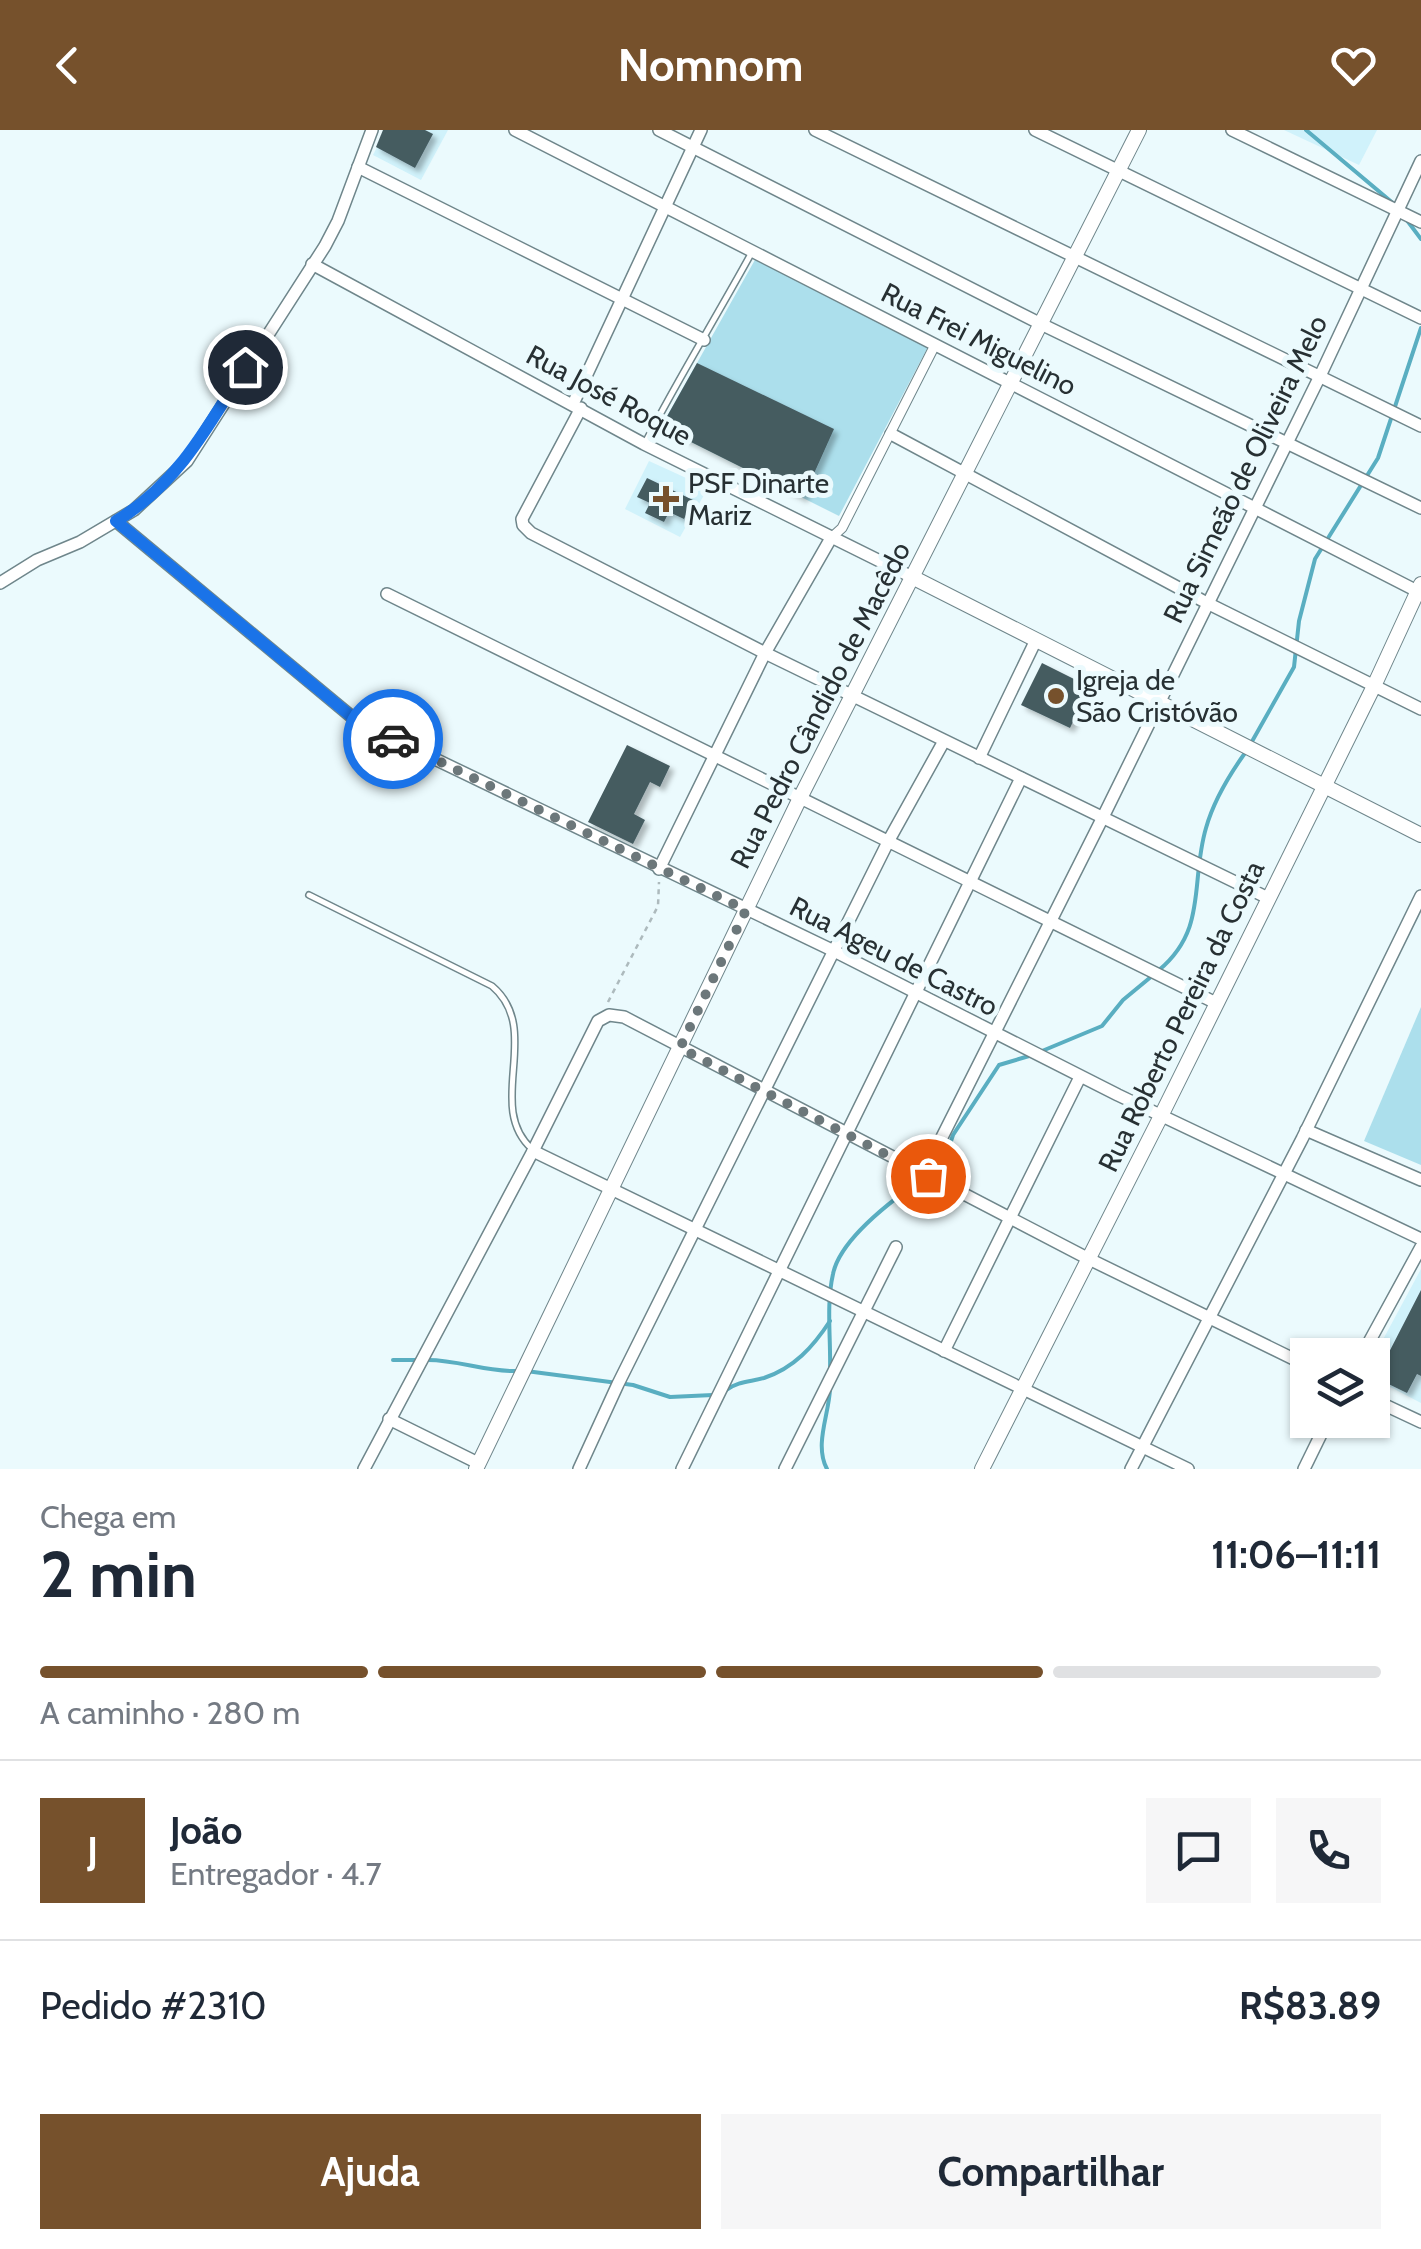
<!DOCTYPE html>
<html lang="pt">
<meta charset="utf-8">
<style>
body{margin:0;font-family:Cabin,sans-serif;background:#f6f6f7;color:#1f2937;height:100vh;display:flex;flex-direction:column;font-size:38px;white-space:nowrap}
*{box-sizing:border-box;margin:0}
p{font-size:32px;color:#747a83}
.icon{flex:none;width:55px;height:55px;fill:none;stroke:currentColor;stroke-width:2;stroke-linecap:round;stroke-linejoin:round}
.map{position:relative;height:1339px;overflow:hidden}
.details{display:flex;flex-direction:column;background:#fff;flex:1}
.details>*{flex:none}
.buttons{position:absolute;left:1290px;top:1208px;display:grid;gap:20px}
.buttons a{display:grid;place-items:center;width:100px;height:100px;border-radius:0px;background:#fff;box-shadow:0 2px 8px #0004;font-size:50px}
.pin{position:absolute;display:grid;place-items:center;width:85px;height:85px;color:#fff;margin:-42px;border:5px solid #fff;border-radius:50%;box-shadow:0 2px 10px #0007}
.courier{position:absolute;display:grid;place-items:center;width:100px;height:100px;margin:-50px;border:8px solid #1a73e8;border-radius:50%;background:#fff;color:#222;box-shadow:0 2px 12px #0007}
.summary em{font-style:normal;font-weight:800}
.summary div{display:flex;flex-direction:column-reverse}
.summary{display:flex;align-items:center;justify-content:space-between;height:170px;padding:0 40px}
h1{font-size:65px;font-weight:800;line-height:75px}
.bar{display:grid;grid-template-columns:repeat(4,1fr);gap:15px 10px;align-content:center;height:120px;padding:0 40px}
.bar i{height:12px;border-radius:8px;background:#e0e1e3}
.bar .active{background:#76512c}
.bar p{grid-column:span 4}
.line{display:flex;align-items:center;gap:25px;padding:0 40px;border-top:2px solid #e0e1e3}
.line div{flex:1}
.round{display:grid;place-items:center;flex:none;width:105px;height:105px;border-radius:0px;background:#f6f6f7}
.primary-button{display:flex;gap:20px;margin-top:auto;padding:20px 40px}
.primary-button a{flex:1;height:115px;border-radius:0px;background:#76512c;color:#fff;font-size:40px;font-weight:800;line-height:115px;text-align:center}
.primary-button a+a{background:#f6f6f7;color:#1f2937}
header{display:flex;justify-content:space-between;align-items:center;height:130px;padding:0 40px;background:#76512c;color:#fff;font-size:45px;font-weight:800}
.map>svg:first-child{display:block}
.built{fill:#d0f2fb}
.green{fill:#acdfec}
.lines{fill:none;stroke-linecap:round;stroke-linejoin:round}
.stream{stroke:#59aec1;stroke-width:4}
.building{fill:#455b61;filter:url(#shadow)}
.service-casing{stroke:#6f868b;stroke-width:8}
.pedestrian-casing{stroke:#6f868b;stroke-width:11}
.minor-casing{stroke:#6f868b;stroke-width:14}
.tertiary-casing{stroke:#6f868b;stroke-width:16}
.path{stroke:#adbabd;stroke-width:2.5;stroke-dasharray:5 5;stroke-linecap:butt}
.service{stroke:#fff;stroke-width:5}
.pedestrian{stroke:#fff;stroke-width:9}
.minor{stroke:#fff;stroke-width:11}
.tertiary{stroke:#fff;stroke-width:14}
.done{stroke:#6c777a;stroke-width:10;stroke-dasharray:0 18}
.route{stroke:#1a73e8;stroke-width:12}
.poi-dot{fill:#76512c;stroke:#ebfafd;stroke-width:4}
.labels{text-anchor:middle;stroke-width:10;stroke-linejoin:round;paint-order:stroke}
.street-label{font-size:28px;fill:#273033;stroke:#ebfafd}
.poi-label{font-size:28px;fill:#273033;stroke:#ebfafd;text-anchor:start}
</style>
<header><svg class="icon" aria-label="back" viewBox="0 0 24 24"><path d="M15 5l-7 7 7 7"/></svg>Nomnom<svg class="icon" aria-label="heart" viewBox="0 0 24 24"><path d="M12 20l-8-8c-3-5 5-10 8-4 3-6 11-1 8 4z"/></svg></header>
<div class="map">
<svg width="1421" height="1339" viewBox="0 0 1421 1339">
<defs>
<filter id="shadow"><feDropShadow dx="4.5" dy="4.5" stdDeviation="2.5" flood-color="#0004"/></filter>
</defs>
<rect width="100%" height="100%" fill="#ebfafd"/>
<g class="built">
<path d="M386,0h62l-27,50 -48,-25z"/>
<path d="M1284,0h93l-18,35z"/>
<path d="M649,331l59,27 -28,49 -55,-28z"/>
<path d="M1421,1139v134l-48,-25 -1,-18z"/>
</g>
<g class="green">
<path d="M756,128l173,87 -90,171 -178,-89z"/>
<path d="M1421,877v158l-57,-24z"/>
</g>
<g class="lines">
<g class="stream">
<path d="M1306,0l88,74"/>
<path d="M1406,89l15,20"/>
<path d="M1250,615l44,-78 5,-46 16,-62 63,-101 43,-130"/>
<path d="M1159,840c49,-41 31,-88 47,-142 7,-25 24,-54 39,-75"/>
<path d="M1042,921l60,-25 21,-26 29,-24"/>
<path d="M932,1043l11,-8 10,-30 46,-70 30,-9"/>
<path d="M393,1230h25"/>
<path d="M428,1230c31,0 57,12 88,11"/>
<path d="M830,1240c1,-31 -4,-65 3,-96 7,-35 62,-76 91,-96"/>
<path d="M526,1241l107,14 37,12 43,-2"/>
<path d="M726,1260c13,-9 23,-8 38,-12 30,-10 49,-31 66,-57"/>
<path d="M827,1339c-13,-24 2,-54 3,-80"/>
</g>
</g>
<g class="building">
<path d="M383,0h42l8,4 -18,34 -39,-21z"/>
<path d="M697,233l137,66 -31,69 -142,-71z"/>
<path d="M647,348l46,22 -9,19 -15,-7 -5,10 -19,-9 5,-10 -13,-6z"/>
<path d="M1042,533l48,24 -20,41 -49,-23z"/>
<path d="M627,615l43,21 -10,21 -10,-5 -16,32 11,6 -12,24 -45,-22z"/>
<path d="M1421,1160v86l-4,-2 -10,19 -35,-17v-10l5,-10 8,4z"/>
</g>
<g class="lines">
<g class="service-casing">
<g id="service">
<path d="M646,311c33,-64 71,-125 106,-189"/>
<path d="M309,765l183,91c52,44 -8,120 40,163"/>
</g>
</g>
<g class="pedestrian-casing">
<path id="pedestrian" d="M831,408l11,-10 93,-183"/>
</g>
<g class="minor-casing">
<g id="minor">
<path d="M515,0l906,463"/>
<path d="M659,0l382,194 380,184"/>
<path d="M815,0l606,296"/>
<path d="M1035,0l386,188"/>
<path d="M1232,0l189,92"/>
<path d="M358,37l346,173"/>
<path d="M312,134l332,180 268,133"/>
<path d="M573,274l128,-274"/>
<path d="M581,278l-59,111 1,6 8,8 234,120 503,245"/>
<path d="M891,304l316,169 214,106"/>
<path d="M116,391l242,201 476,229 284,144 303,144"/>
<path d="M0,453l37,-23 43,-18 54,-32 53,-49 138,-215 13,-25 34,-91"/>
<path d="M387,464l829,409"/>
<path d="M979,628l57,-118"/>
<path d="M659,739l106,-216 66,-115"/>
<path d="M1306,1000l115,50"/>
<path d="M533,1021l655,318"/>
<path d="M924,1043l179,-356 217,-441 101,-215"/>
<path d="M944,1221l136,-274"/>
<path d="M1362,1225l59,-108"/>
<path d="M1372,1269l49,23"/>
<path d="M389,1289l89,44"/>
<path d="M364,1339l169,-318 65,-130 11,-6 15,2 463,241 221,108"/>
<path d="M579,1339l39,-85 271,-544 55,-99"/>
<path d="M682,1339l339,-691"/>
<path d="M785,1339l111,-222"/>
<path d="M1131,1339l171,-330 119,-243"/>
<path d="M1304,1339l24,-49"/>
</g>
</g>
<g class="tertiary-casing">
<g id="tertiary">
<path d="M912,447l509,258"/>
<path d="M476,1339l324,-671 339,-668"/>
<path d="M982,1339l179,-353 213,-430 47,-102"/>
</g>
</g>
<path class="path" d="M608,872l50,-96 1,-24"/>
<use href="#service" class="service"/>
<use href="#pedestrian" class="pedestrian"/>
<use href="#minor" class="minor"/>
<use href="#tertiary" class="tertiary"/>
</g>
<g class="lines">
<path class="done" d="M393,609l353,171 -66,138 248,128"/>
<path class="route" d="M245,237c-36,58 -68,118 -129,154l242,201 35,17"/>
</g>
<g class="poi-dot">
<path d="M661 354h10v10h10v10h-10v10h-10v-10h-10v-10h10z"/>
<circle cx="1056" cy="566" r="10"/>
</g>
<g class="labels">
<g class="street-label">
<text transform="translate(979 209) rotate(27)" y="10">Rua Frei Miguelino</text>
<text transform="translate(609 265) rotate(28)" y="10">Rua José Roque</text>
<text transform="translate(1245 339) rotate(-64)" y="10">Rua Simeão de Oliveira Melo</text>
<text transform="translate(820 575) rotate(-63)" y="10">Rua Pedro Cândido de Macêdo</text>
<text transform="translate(894 826) rotate(27)" y="10">Rua Ageu de Castro</text>
<text transform="translate(1181 886) rotate(-64)" y="10">Rua Roberto Pereira da Costa</text>
</g>
<g class="poi-label">
<text x="688" y="363">PSF Dinarte<tspan x="688" dy="32">Mariz</tspan></text>
<text x="1076" y="560">Igreja de<tspan x="1076" dy="32">São Cristóvão</tspan></text>
</g>
</g>
</svg>
<div class="buttons">
<a><svg class="icon" aria-label="layers" viewBox="0 0 24 24"><path d="M12 4l9 5-9 5-9-5zM3 14l9 5 9-5"/></svg></a>
</div>
<div class="pin" style="left:928px;top:1046px;background:#ea580c"><svg class="icon" aria-label="bag" viewBox="0 0 24 24"><path d="M5 8h14l-1 12H6zM9 8a3 3 0 0 1 6 0"/></svg></div>
<div class="pin" style="left:245px;top:237px;background:#1f2937"><svg class="icon" aria-label="home" viewBox="0 0 24 24"><path d="M3 11l9-7 9 7M6 9v11h12V9"/></svg></div>
<div class="courier" style="left:393px;top:609px"><svg class="icon" aria-label="car" viewBox="0 0 24 24"><path d="M5 17H2v-5l4-1 3-4h7l3 4 3 1v5h-3M9 17h6M6 11h13"/><circle cx="7" cy="17" r="2"/><circle cx="17" cy="17" r="2"/></svg></div>
</div>
<section class="details">
<div class="summary"><div><h1>2 min</h1><p>Chega em</p></div><em>11:06–11:11</em></div>
<div class="bar"><i class="active"></i><i class="active"></i><i class="active"></i><i></i><p>A caminho · 280 m</p></div>
<div class="line" style="height:180px"><b class="round" style="background:#76512c;color:#fff">J</b><div><b>João</b><p>Entregador · 4.7</p></div><a class="round"><svg class="icon" aria-label="chat" viewBox="0 0 24 24"><path d="M4 5h16v11H9l-5 4z"/></svg></a><a class="round"><svg class="icon" aria-label="phone" viewBox="0 0 24 24"><path d="M5 4h4l2 5-3 2q2 4 5 5l2-3 5 2v4C11 20 4 13 5 4z"/></svg></a></div>
<div class="line" style="height:130px"><div>Pedido #2310</div><b>R$83.89</b></div>
<div class="primary-button"><a>Ajuda</a><a>Compartilhar</a></div>
</section>
